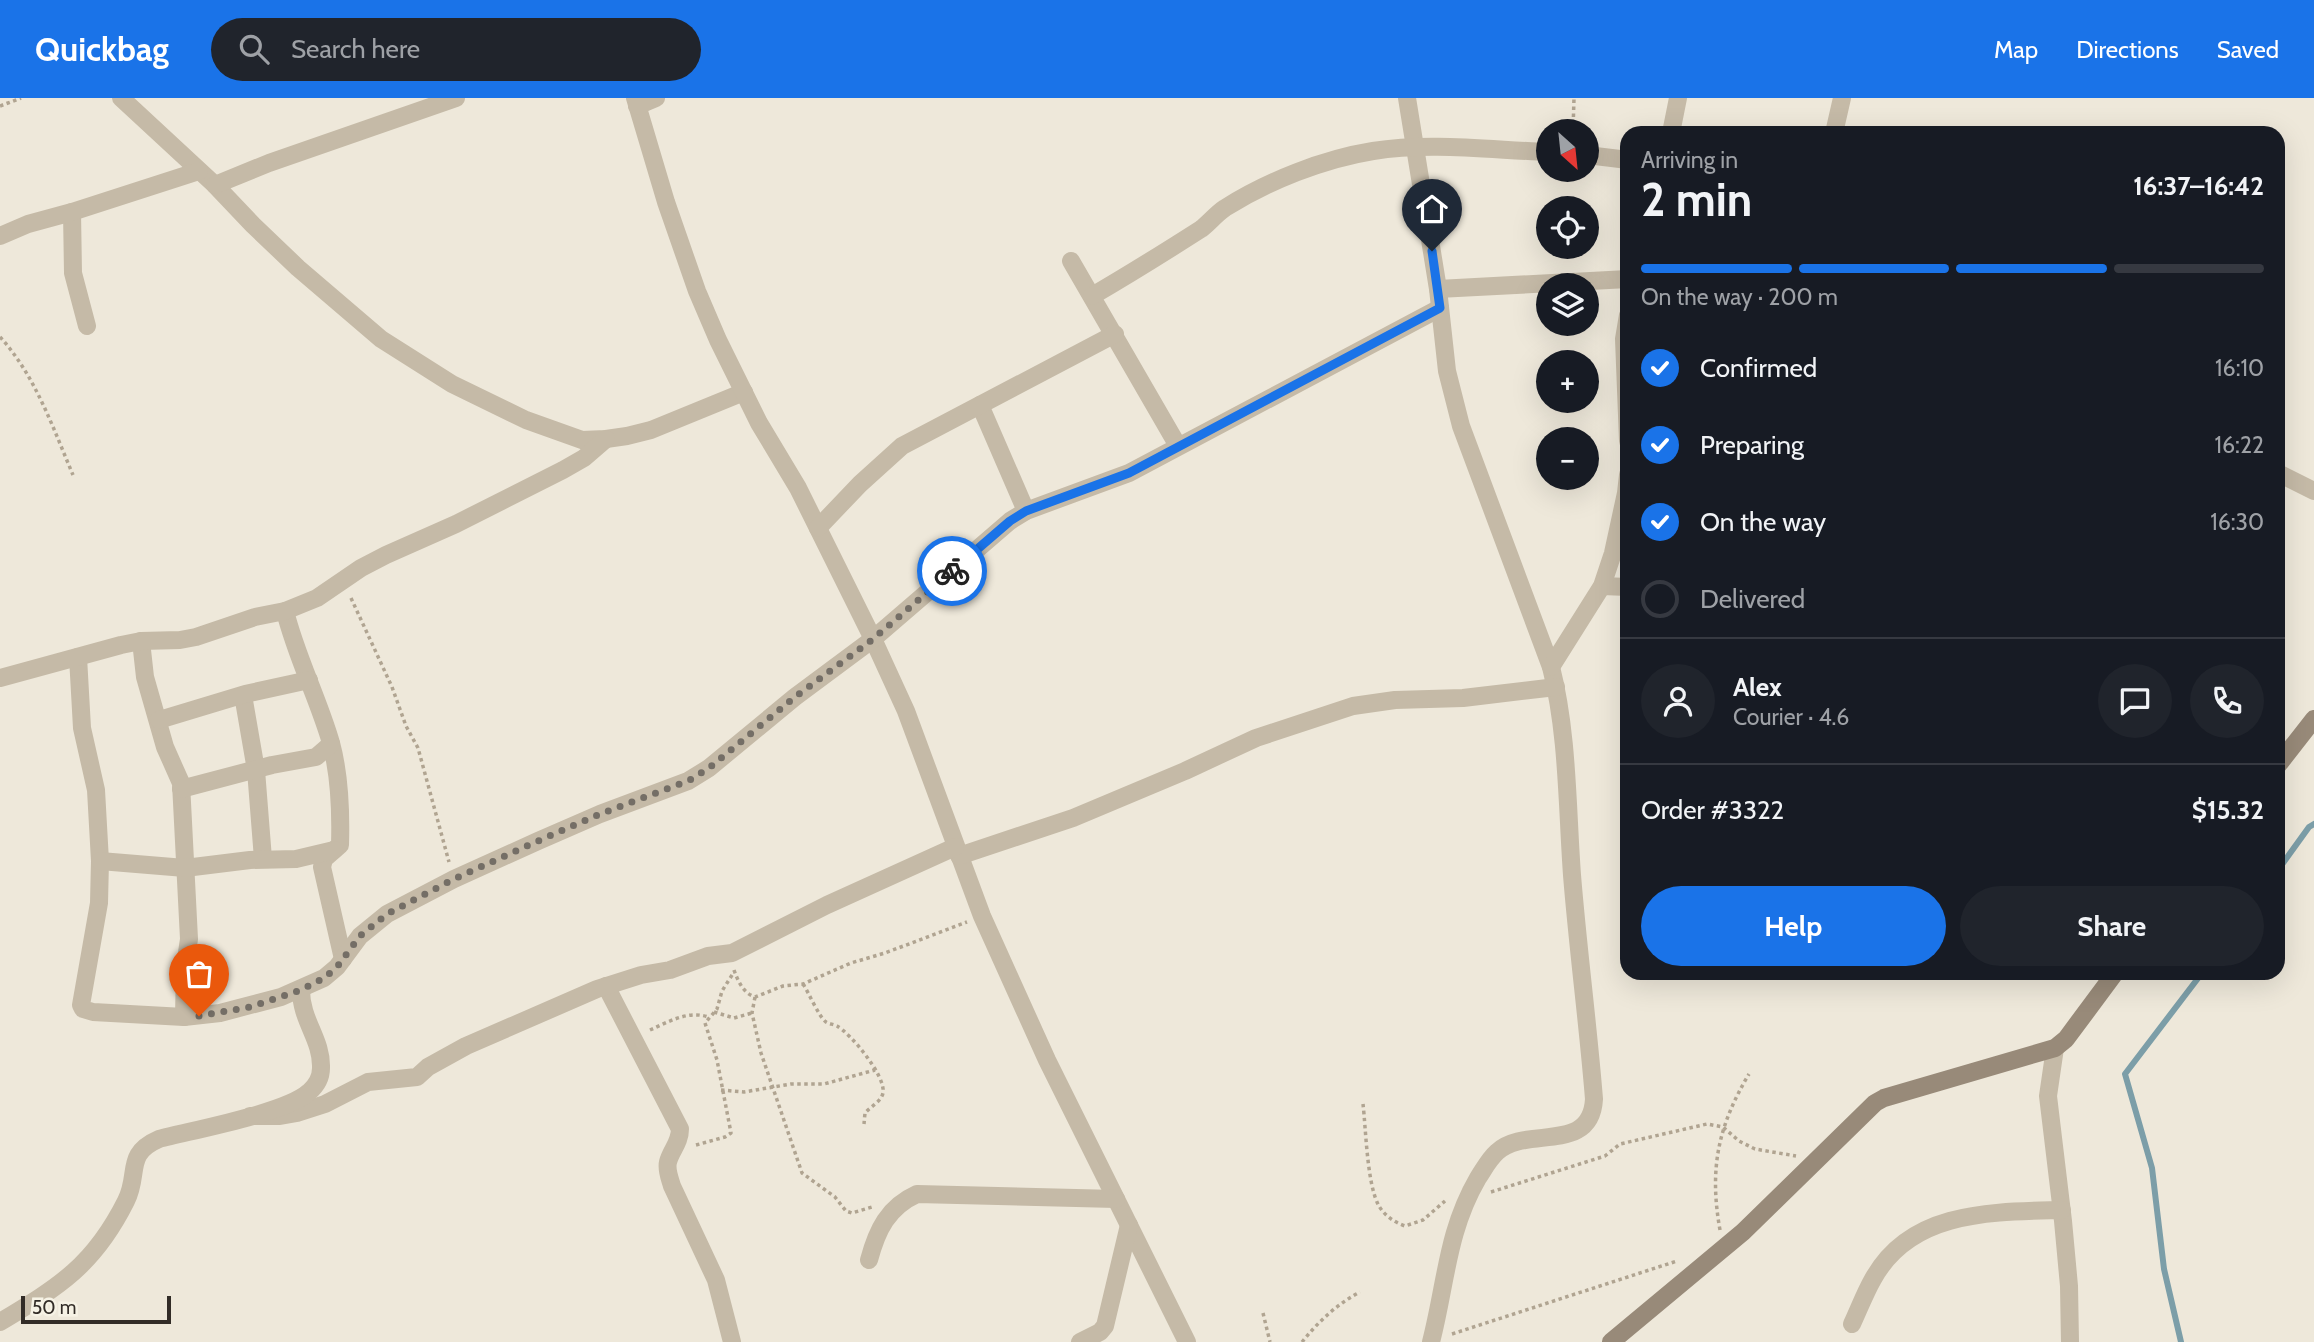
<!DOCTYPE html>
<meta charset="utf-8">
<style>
body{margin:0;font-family:Cabin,sans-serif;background:#20242c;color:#f1f3f6;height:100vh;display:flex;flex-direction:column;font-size:26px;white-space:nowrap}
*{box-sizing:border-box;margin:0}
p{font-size:23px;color:#9ea1a6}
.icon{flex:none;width:38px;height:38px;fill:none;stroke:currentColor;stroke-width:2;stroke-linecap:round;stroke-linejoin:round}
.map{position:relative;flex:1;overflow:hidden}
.drawer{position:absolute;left:1620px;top:28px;width:665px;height:854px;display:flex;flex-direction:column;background:#171b24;border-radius:21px;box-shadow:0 7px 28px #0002}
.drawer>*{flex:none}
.needle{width:46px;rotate:153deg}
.fabs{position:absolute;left:1536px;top:21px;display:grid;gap:14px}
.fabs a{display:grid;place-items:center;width:63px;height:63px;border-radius:50%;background:#171b24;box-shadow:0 7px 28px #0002;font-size:35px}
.scale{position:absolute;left:21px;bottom:18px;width:150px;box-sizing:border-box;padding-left:7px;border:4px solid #322c27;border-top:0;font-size:19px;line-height:24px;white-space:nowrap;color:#322c27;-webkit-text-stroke:5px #f6f2e5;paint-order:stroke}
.pin{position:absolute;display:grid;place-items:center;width:60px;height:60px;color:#fff;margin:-72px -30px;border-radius:50% 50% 50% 0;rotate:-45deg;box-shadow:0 0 7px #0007}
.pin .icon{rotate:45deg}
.courier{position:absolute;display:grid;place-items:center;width:70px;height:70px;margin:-35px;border:5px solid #1a73e8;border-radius:50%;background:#fff;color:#222;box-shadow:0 2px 9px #0007}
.summary em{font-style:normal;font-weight:700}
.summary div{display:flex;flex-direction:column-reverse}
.summary{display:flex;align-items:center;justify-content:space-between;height:119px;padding:0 21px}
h1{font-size:46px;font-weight:700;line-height:52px}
.bar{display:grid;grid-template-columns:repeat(4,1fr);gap:10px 7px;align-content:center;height:84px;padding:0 21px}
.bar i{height:9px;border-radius:5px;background:#363941}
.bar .on{background:#1a73e8}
.bar p{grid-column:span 4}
.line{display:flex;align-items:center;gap:18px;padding:0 21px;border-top:2px solid #363941}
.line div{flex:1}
.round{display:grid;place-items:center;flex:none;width:74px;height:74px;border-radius:37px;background:#20242c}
ol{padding:0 21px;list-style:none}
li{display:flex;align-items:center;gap:21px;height:77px}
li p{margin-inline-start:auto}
li .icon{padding:7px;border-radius:50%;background:#1a73e8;color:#fff;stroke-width:4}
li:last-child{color:#9ea1a6}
li i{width:38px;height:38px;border:4px solid #363941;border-radius:50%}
.action{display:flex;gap:14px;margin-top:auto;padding:14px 21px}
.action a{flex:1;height:80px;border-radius:42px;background:#1a73e8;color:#fff;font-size:28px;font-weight:700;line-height:80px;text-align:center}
.action a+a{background:#20242c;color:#f1f3f6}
header{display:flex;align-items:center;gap:42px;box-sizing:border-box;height:98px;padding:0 35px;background:#1a73e8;color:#fff}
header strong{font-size:33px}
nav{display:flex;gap:38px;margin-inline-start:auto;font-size:24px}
.search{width:490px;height:63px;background:#20242c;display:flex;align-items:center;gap:18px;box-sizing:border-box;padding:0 24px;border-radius:38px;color:#9ea1a6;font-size:26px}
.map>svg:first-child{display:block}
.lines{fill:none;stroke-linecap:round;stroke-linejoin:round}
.stream{stroke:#7c9ea8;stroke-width:6}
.path{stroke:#b0a491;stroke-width:3.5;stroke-dasharray:3.5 3.5;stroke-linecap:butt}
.street{stroke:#c5baa7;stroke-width:18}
.secondary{stroke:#988a79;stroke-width:18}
.done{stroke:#746e66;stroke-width:7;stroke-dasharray:0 12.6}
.route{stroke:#1a73e8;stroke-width:9}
</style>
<header>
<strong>Quickbag</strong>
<div class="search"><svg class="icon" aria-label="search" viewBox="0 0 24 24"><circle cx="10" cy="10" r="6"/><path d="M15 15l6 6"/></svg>Search here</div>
<nav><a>Map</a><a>Directions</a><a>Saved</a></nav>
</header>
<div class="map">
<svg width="2314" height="1244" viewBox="0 0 2314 1244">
<rect width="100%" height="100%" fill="#eee8da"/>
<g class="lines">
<g class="stream">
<path d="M2278,772l31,-43 5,-3"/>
<path d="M2181,1244l-17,-73 -12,-101 -27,-94 77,-101"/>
</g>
<g class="path">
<path d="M0,8l21,-8"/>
<path d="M1573,33l1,-33"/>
<path d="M0,239c35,38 53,91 73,138"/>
<path d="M351,500l41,89 14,39 12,22 31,114"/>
<path d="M734,872c4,11 9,23 21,27l28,-11 20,-2 48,-21 34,-10 82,-31"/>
<path d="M803,886c6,9 16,33 23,38 3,2 7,2 11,4 14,8 49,50 46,67 -2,9 -12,13 -18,20l-1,11"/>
<path d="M755,899l-3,16 9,40 41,120 33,24 11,14 6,2 20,-6"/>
<path d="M714,914l20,6 18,-5"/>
<path d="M650,932c18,-8 38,-20 58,-13"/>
<path d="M721,992l23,2 47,-8h33l51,-14"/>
<path d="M1363,1006c3,26 4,81 16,102 6,10 15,16 26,20l18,-6 22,-19"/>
<path d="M696,1047l29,-8 6,-4 -14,-73 -12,-37 12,-14 5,-18 12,-19"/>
<path d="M1491,1094l114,-36 15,-12 87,-20 16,3 16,14 16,8 41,7"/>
<path d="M1720,1132c-11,-61 -2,-104 29,-156"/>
<path d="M1263,1215l7,29"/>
<path d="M1452,1236l225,-73"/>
<path d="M1302,1244c16,-20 35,-38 58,-50"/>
</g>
<g class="street">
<path d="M121,0l94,87 38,40 45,43 83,71 71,45 74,36 56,20 24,-1 21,-3 24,-6 93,-38"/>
<path d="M635,0l31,104 31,89 21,49 41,83 39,65 75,151 33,72 76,205 65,144 140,282"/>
<path d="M1407,0l31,191 9,82 14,55 90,241c17,67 16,139 21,208 6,75 16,149 22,224 -3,56 -68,26 -97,53 -8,7 -13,17 -19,26 -31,53 -32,106 -47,164"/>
<path d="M637,8l19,-8"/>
<path d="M1671,35l7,-35"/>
<path d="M1834,35l8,-35"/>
<path d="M1587,57l41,5"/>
<path d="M215,87l54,-22 187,-65"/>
<path d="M72,114l1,61 14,53"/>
<path d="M0,138l28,-12 44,-12 127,-41"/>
<path d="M1071,163l107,185"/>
<path d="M1438,191l190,-10"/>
<path d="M1092,198c36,-21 73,-44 109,-67 8,-6 15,-15 24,-21 43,-27 98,-49 148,-57 57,-9 118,-1 176,1"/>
<path d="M1628,217l-4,24 4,102"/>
<path d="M980,307l46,106"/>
<path d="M2278,375l36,18"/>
<path d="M818,430l42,-44 42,-38 213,-112"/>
<path d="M1602,488l26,1"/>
<path d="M285,513c11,45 33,87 46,132 9,33 10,68 9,102l-16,14 -2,8 21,92"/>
<path d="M141,543l4,36 20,70 16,36 8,156 -4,27 -1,51"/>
<path d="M78,559l4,71 14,62 4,71 -1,42 -18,102 2,4 10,3 91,5 36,-4 61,-16 43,-19 13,-11 23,-31 27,-22 67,-35 84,-38 62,-27 88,-33 21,-13 86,-71 78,-58 137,-118 16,-10 103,-38 311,-165"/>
<path d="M1551,569l51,-81 11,-33 13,-60 2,-18"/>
<path d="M0,580l121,-33 20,-4 39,-1 16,-3 59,-20 30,-6 32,-13 44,-30 25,-13 70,-31 107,-54 21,-12 22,-19"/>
<path d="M243,597l13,75 7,89"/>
<path d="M159,622l86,-26 64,-14"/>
<path d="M181,691l91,-24 44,-8 15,-13"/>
<path d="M959,758l114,-38 112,-47 71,-33 97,-32 42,-6 68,-2 93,-11"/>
<path d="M100,763l85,7 65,-8 46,-1 38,-9"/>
<path d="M606,888l74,143c0,14 -9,21 -12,33 -2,8 2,17 4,24l44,94 16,62"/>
<path d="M2055,950l-7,48 15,125 6,65 1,56"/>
<path d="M250,1018h30l17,-3 28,-9 43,-22 49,-5 11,-10 38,-21 131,-57 44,-14 29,-5 38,-14 24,-3 95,-48 128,-58"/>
<path d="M869,1162c8,-30 19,-53 48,-66l199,5"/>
<path d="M0,1224c60,-36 94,-57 126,-121 14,-27 -2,-47 33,-62 34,-9 127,-26 150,-47 7,-6 12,-14 12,-24 1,-29 -20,-47 -20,-78"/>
<path d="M1852,1226c7,-15 13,-31 21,-45 38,-69 119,-67 189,-69"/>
<path d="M1080,1244l20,-10 5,-6 24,-101"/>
</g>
<g class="secondary">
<path d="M2278,667l36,-46"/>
<path d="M1611,1244l132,-110 132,-129 9,-5 171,-50 11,-9 49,-66"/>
</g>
</g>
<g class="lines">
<path class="done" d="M199,918l51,-9 51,-17 23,-12 13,-11 23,-31 27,-22 67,-35 84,-38 62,-27 88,-33 21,-13 86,-71 78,-58 79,-68"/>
<path class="route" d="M952,473l58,-50 16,-10 103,-38 311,-165 -8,-57"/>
</g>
</svg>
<div class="fabs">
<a><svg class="needle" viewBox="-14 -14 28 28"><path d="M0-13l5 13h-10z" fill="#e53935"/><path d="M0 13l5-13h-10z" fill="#9ea1a6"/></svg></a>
<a><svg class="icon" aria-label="locate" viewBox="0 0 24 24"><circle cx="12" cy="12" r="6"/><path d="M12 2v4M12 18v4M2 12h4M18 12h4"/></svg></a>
<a><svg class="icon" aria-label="layers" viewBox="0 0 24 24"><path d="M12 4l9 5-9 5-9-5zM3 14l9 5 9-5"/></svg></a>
<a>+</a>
<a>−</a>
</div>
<div class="scale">50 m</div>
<div class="pin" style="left:199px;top:918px;background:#ea580c"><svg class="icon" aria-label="bag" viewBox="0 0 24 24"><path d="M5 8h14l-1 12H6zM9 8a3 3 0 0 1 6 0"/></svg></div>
<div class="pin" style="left:1432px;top:153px;background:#1f2937"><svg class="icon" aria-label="home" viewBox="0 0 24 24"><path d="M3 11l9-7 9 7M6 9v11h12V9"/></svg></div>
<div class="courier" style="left:952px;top:473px"><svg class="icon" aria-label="bike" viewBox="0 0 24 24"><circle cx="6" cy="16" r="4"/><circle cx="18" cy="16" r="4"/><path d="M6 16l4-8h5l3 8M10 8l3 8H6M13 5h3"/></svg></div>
<section class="drawer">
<div class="summary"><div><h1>2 min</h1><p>Arriving in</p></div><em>16:37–16:42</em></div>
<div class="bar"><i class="on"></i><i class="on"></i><i class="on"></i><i></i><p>On the way · 200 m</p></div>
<ol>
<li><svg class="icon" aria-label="check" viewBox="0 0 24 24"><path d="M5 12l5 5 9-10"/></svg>Confirmed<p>16:10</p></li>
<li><svg class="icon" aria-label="check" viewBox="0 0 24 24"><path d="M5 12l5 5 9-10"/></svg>Preparing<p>16:22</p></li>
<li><svg class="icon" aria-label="check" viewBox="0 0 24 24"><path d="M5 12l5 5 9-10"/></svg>On the way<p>16:30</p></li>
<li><i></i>Delivered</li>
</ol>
<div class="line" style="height:126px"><a class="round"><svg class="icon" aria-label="person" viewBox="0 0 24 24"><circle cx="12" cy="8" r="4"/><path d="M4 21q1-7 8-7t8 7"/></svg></a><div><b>Alex</b><p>Courier · 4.6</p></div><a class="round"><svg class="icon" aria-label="chat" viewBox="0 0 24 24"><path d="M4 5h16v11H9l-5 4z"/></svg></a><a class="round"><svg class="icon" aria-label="phone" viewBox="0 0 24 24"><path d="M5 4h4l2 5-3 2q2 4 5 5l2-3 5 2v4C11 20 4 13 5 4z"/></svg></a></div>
<div class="line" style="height:91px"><div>Order #3322</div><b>$15.32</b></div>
<div class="action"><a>Help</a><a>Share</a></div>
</section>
</div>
